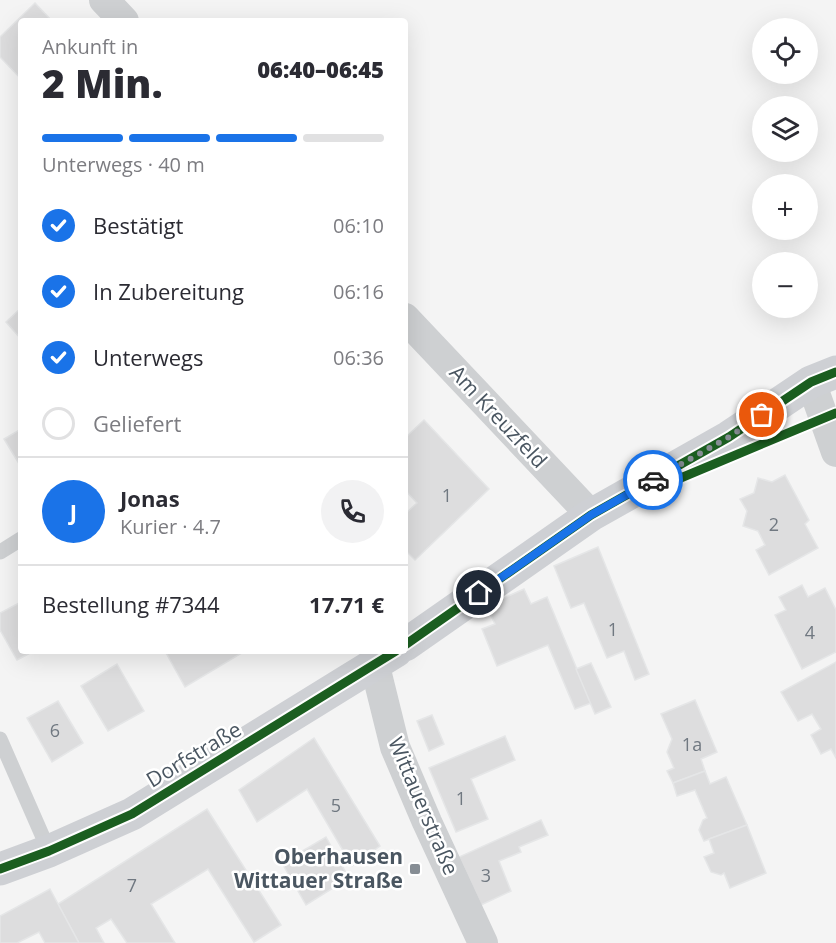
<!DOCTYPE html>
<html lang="de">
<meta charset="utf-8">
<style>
body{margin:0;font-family:"Open Sans",sans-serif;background:#f2f2f3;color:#2b2b33;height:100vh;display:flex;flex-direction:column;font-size:22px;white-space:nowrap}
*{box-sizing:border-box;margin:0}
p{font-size:20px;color:#7c7c81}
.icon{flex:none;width:33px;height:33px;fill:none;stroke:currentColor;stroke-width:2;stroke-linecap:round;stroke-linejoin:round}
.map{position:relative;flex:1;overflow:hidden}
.side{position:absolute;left:18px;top:18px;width:390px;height:636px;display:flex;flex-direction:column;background:#fff;border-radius:6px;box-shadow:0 6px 24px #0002}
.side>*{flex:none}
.tools{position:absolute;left:752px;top:18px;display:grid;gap:12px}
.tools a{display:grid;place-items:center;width:66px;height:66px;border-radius:50%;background:#fff;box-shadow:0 6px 24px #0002;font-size:30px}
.pin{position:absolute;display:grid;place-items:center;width:51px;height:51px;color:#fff;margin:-26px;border:3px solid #fff;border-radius:50%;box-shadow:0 2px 6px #0007}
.courier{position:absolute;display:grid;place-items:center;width:60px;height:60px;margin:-30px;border:4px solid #1a73e8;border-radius:50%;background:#fff;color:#222;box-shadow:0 2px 8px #0007}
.summary em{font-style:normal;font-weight:800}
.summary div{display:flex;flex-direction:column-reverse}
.summary{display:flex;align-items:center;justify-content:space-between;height:102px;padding:0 24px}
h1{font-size:39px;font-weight:800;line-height:45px}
.bar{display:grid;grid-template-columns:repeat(4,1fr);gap:9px 6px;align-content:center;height:72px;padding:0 24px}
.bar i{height:8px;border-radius:4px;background:#e1e1e2}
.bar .current{background:#1a73e8}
.bar p{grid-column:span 4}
.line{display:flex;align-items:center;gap:15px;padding:0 24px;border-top:2px solid #e1e1e2}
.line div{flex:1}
.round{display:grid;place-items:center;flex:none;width:63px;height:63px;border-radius:32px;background:#f2f2f3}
ol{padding:0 24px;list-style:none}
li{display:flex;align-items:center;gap:18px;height:66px}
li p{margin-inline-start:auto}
li .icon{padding:6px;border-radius:50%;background:#1a73e8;color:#fff;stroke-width:4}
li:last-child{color:#7c7c81}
li i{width:33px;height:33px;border:3px solid #e1e1e2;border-radius:50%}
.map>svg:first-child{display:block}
.building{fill:#ddddde;stroke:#e5e6e7;stroke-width:1.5}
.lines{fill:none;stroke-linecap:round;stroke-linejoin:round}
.lane{stroke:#ced0d2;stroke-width:15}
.street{stroke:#ced0d2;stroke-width:30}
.secondary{stroke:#ced0d4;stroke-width:33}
.cycleway-casing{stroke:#fff;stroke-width:13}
.cycleway{stroke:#1b5e20;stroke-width:9}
.done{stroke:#868d94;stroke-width:6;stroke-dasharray:0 10.8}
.route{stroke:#1a73e8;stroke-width:8}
.poi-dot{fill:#868d94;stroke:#fff;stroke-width:2}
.labels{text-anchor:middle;stroke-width:5;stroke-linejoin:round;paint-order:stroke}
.number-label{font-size:18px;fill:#707881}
.street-label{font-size:21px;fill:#4a5661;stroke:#fff}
.poi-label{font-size:21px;font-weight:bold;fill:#4a5661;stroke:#fff;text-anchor:end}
</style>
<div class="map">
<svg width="836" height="943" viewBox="0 0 836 943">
<rect width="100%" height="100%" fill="#f4f4f4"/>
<g class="building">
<path d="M35,3l17,18h-31v58l-21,-22v-20z"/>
<path d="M21,308v31l-15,-17z"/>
<path d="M424,420l65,69 -74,71 -10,-10v-36l12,-11 -12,-13v-52z"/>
<path d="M21,429v38l-17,-28z"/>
<path d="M785,475l24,45 -4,4 13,24 -49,27 -13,-25 9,-5 -7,-14 -15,-5 4,-15 -7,-12 14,-6 4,-15 14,4z"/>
<path d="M598,547l51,127 -14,6 -11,-29 -17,7 -23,-55 -13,5 -17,-42z"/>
<path d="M802,585l6,12 17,-9 11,22v42l-34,17 -27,-54 11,-5 -7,-13z"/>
<path d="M524,589l7,15 16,-7 44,106 -16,6 -27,-64 -51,21 -15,-37 13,-5 -9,-18z"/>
<path d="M21,602v49h13l-17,9 -17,-30v-17z"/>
<path d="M165,651h80l-60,36z"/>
<path d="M836,662v96l-5,-9 -10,5 -10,-19 10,-6 -9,-15 -14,7 -17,-29z"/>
<path d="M591,663l20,44 -16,7 -19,-45z"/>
<path d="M117,664l27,47 -36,20 -27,-45z"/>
<path d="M695,700l22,52 -16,7 4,12 -32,12 -6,-12 7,-3 -7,-16 5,-13 -11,-25z"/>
<path d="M58,701l25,42 -31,19 -25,-44z"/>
<path d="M432,715l12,29 -15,7 -12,-30z"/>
<path d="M505,736l10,24 -44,19 17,40 -32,13 -27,-64z"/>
<path d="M314,738l66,108 -28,20 -45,-77 -50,33 -18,-32z"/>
<path d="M705,771l5,13 16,-7 21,48 -43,16 -5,-11 4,-10 4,-2 -12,-28 -18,6 -4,-13z"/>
<path d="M207,809l74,116 -27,17 -46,-73 -57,35 24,39h-48l-16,-24 -15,9 8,15h-25l-21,-39z"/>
<path d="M541,820l7,15 -29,12 2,5 -22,9 12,30 -30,14 -22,-48z"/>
<path d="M747,825l19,48 -36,15 -6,-15 -3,2 -10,-3 -7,-15 10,-4 -5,-14z"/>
<path d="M326,837l23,41 -43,27 -24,-42z"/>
<path d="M50,889l29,54h-34l-6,-11 -22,11h-17v-27z"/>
</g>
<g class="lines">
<g class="lane">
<path d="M0,552l21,-13"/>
<path d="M0,739l49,112"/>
</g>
<g class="street">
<path d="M104,0l20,21"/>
<path d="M405,318l186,197"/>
<path d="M811,382l25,70"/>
<path d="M375,666l20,81 32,75 56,121"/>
</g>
<g class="secondary">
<path d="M405,645l186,-130 138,-78 82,-55 25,-10"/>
<path d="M0,869l49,-18 83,-37 264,-163"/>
</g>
<g class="cycleway-casing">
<g id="cycleway">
<path d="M652,490l184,-77"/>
<path d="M405,645l186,-130 138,-78 82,-55 25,-10"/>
<path d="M0,869l49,-18 83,-37 264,-163"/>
</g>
</g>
<use href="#cycleway" class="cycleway"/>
</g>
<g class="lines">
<path class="done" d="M653,480l76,-43 33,-22"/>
<path class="route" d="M479,593l112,-78 62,-35"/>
</g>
<rect class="poi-dot" x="409" y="863" width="12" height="12" rx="3"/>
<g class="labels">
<g class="number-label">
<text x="447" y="502">1</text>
<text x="774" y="531">2</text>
<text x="613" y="636">1</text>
<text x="810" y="639">4</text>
<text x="55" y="737">6</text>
<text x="692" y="751">1a</text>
<text x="461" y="805">1</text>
<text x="336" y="812">5</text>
<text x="486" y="882">3</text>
<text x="132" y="892">7</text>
</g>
<g class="street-label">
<text transform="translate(498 417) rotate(47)" y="7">Am Kreuzfeld</text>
<text transform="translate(194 755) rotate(-31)" y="7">Dorfstraße</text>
<text transform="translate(423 806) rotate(67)" y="7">Wittauerstraße</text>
</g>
<g class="poi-label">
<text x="403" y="864">Oberhausen<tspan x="403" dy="24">Wittauer Straße</tspan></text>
</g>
</g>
</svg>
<div class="tools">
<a><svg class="icon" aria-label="locate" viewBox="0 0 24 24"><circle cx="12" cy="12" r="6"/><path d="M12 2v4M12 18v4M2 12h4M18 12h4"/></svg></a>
<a><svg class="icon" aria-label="layers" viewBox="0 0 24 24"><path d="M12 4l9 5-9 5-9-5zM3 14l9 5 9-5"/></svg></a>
<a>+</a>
<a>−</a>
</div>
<div class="pin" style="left:762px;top:415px;background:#ea580c"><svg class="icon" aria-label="bag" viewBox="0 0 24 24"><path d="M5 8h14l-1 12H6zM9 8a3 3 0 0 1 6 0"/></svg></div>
<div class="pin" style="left:479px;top:593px;background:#1f2937"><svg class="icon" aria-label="home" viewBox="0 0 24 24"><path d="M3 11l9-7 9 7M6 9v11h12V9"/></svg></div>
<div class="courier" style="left:653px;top:480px"><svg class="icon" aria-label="car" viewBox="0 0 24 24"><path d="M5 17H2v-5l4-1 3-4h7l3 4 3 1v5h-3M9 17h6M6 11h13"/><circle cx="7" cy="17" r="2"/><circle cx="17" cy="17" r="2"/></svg></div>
<section class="side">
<div class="summary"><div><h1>2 Min.</h1><p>Ankunft in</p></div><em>06:40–06:45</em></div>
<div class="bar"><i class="current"></i><i class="current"></i><i class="current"></i><i></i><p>Unterwegs · 40 m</p></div>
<ol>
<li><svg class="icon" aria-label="check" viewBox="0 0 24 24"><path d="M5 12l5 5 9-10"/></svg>Bestätigt<p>06:10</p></li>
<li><svg class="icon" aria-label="check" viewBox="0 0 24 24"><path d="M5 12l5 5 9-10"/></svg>In Zubereitung<p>06:16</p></li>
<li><svg class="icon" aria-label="check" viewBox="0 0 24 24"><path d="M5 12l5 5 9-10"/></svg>Unterwegs<p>06:36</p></li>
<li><i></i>Geliefert</li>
</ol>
<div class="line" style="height:108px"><b class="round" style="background:#1a73e8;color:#fff">J</b><div><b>Jonas</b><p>Kurier · 4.7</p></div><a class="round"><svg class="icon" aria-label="phone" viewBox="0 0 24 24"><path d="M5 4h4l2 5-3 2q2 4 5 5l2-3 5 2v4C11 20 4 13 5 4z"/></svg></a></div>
<div class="line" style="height:78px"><div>Bestellung #7344</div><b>17.71 €</b></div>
</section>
</div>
